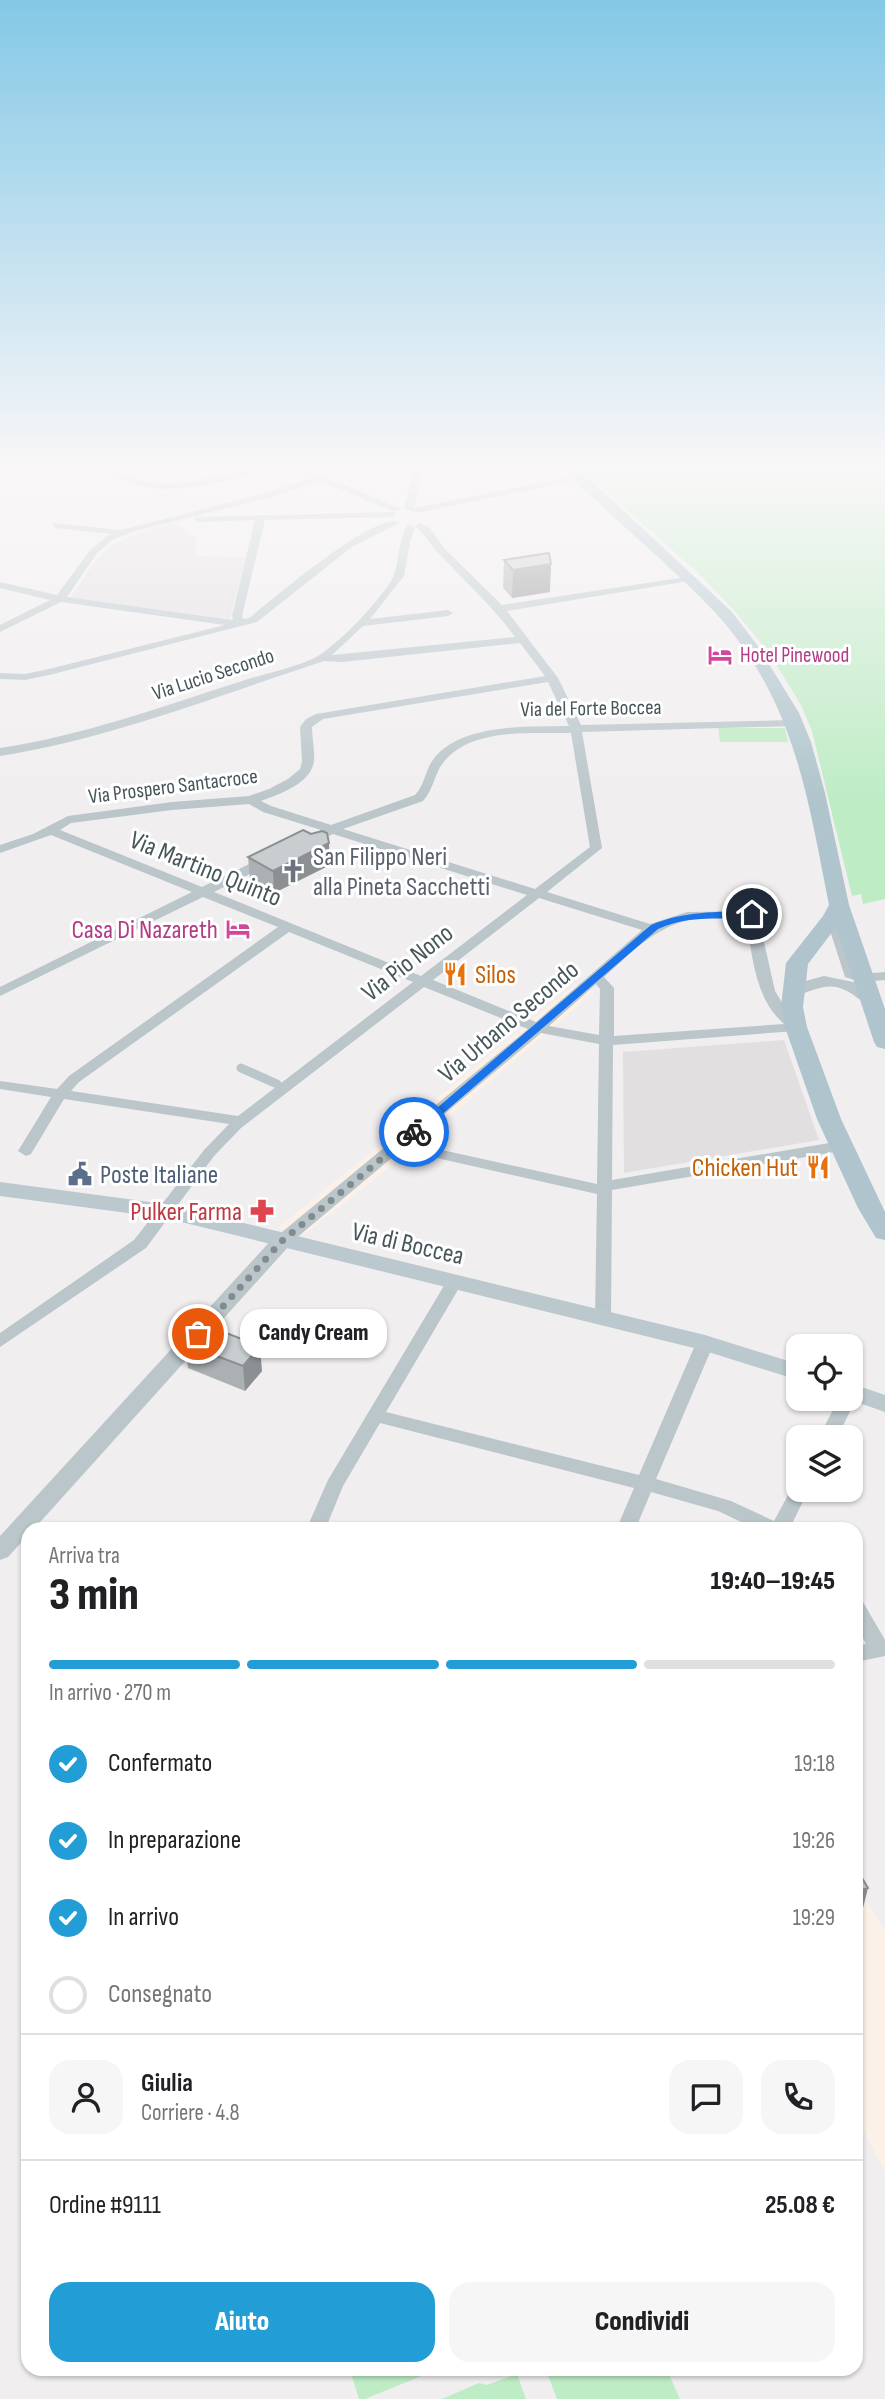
<!DOCTYPE html>
<html lang="it">
<meta charset="utf-8">
<style>
body{margin:0;font-family:"Sofia Sans Condensed",sans-serif;background:#f6f6f6;color:#202124;height:100vh;display:flex;flex-direction:column;font-size:26px;white-space:nowrap}
*{box-sizing:border-box;margin:0}
p{font-size:23px;color:#757577}
.icon{flex:none;width:38px;height:38px;fill:none;stroke:currentColor;stroke-width:2;stroke-linecap:round;stroke-linejoin:round}
.map{position:relative;flex:1;overflow:hidden}
.panel{position:absolute;left:21px;top:1522px;width:842px;height:854px;display:flex;flex-direction:column;background:#fff;border-radius:21px;box-shadow:0 2px 5px #0004}
.panel>*{flex:none}
.tools{position:absolute;left:786px;top:1334px;display:grid;gap:14px}
.tools a{display:grid;place-items:center;width:77px;height:77px;border-radius:14px;background:#fff;box-shadow:0 2px 5px #0004;font-size:35px}
.pin{position:absolute;display:grid;place-items:center;width:60px;height:60px;color:#fff;margin:-30px;border:4px solid #fff;border-radius:50%;box-shadow:0 2px 7px #0007}
.courier{position:absolute;display:grid;place-items:center;width:70px;height:70px;margin:-35px;border:5px solid #1a73e8;border-radius:50%;background:#fff;color:#222;box-shadow:0 2px 9px #0007}
.bubble{position:absolute;height:49px;border-radius:21px;background:#fff;box-shadow:0 2px 5px #0004;font-size:23px;font-weight:800;line-height:49px;text-align:center}
.headline em{font-style:normal;font-weight:800}
.headline div{display:flex;flex-direction:column-reverse}
.headline{display:flex;align-items:center;justify-content:space-between;height:119px;padding:0 28px}
h1{font-size:46px;font-weight:800;line-height:52px}
.bar{display:grid;grid-template-columns:repeat(4,1fr);gap:10px 7px;align-content:center;height:84px;padding:0 28px}
.bar i{height:9px;border-radius:5px;background:#e0e0e0}
.bar .on{background:#239dd6}
.bar p{grid-column:span 4}
.line{display:flex;align-items:center;gap:18px;padding:0 28px;border-top:2px solid #e0e0e0}
.line div{flex:1}
.round{display:grid;place-items:center;flex:none;width:74px;height:74px;border-radius:21px;background:#f6f6f6}
ol{padding:0 28px;list-style:none}
li{display:flex;align-items:center;gap:21px;height:77px}
li p{margin-inline-start:auto}
li .icon{padding:7px;border-radius:50%;background:#239dd6;color:#fff;stroke-width:4}
li:last-child{color:#757577}
li i{width:38px;height:38px;border:4px solid #e0e0e0;border-radius:50%}
.action{display:flex;gap:14px;margin-top:auto;padding:14px 28px}
.action a{flex:1;height:80px;border-radius:21px;background:#239dd6;color:#fff;font-size:28px;font-weight:800;line-height:80px;text-align:center}
.action a+a{background:#f6f6f6;color:#202124}
.map>svg:first-child{display:block}
.commercial{fill:#fbf1e8}
.education{fill:#e1dfe0}
.green{fill:#beecc5}
.lines{fill:none;stroke-linecap:round;stroke-linejoin:round}
.pedestrian{stroke:#bac6ca;stroke-width:9}
.minor{fill:#bac6ca;fill-rule:evenodd}
.tertiary{fill:#bac6ca;fill-rule:evenodd}
.secondary{fill:#bbc9cf;fill-rule:evenodd}
.primary{fill:#afc4cc;fill-rule:evenodd}
.wall{fill:#acb0b3}
.shaded-wall{fill:#8c9092}
.building{fill:#c8cdd0;stroke:#8c9092;stroke-width:2}
.route{fill:#1a73e8}
.done{stroke:#828b8e;stroke-width:7;stroke-dasharray:0 12.6}
.labels{text-anchor:middle;stroke-width:6;stroke-linejoin:round;paint-order:stroke}
.far-hotel-label{font-size:21px;fill:#b23c85;stroke:#fff;text-anchor:start}
.far-street-label{font-size:21px;fill:#47565a;stroke:#fff}
.worship-label{font-size:26px;fill:#5b616d;stroke:#fff;text-anchor:start}
.street-label{font-size:26px;fill:#47565a;stroke:#fff}
.hotel-label{font-size:26px;fill:#b23c85;stroke:#fff;text-anchor:end}
.food-label{font-size:26px;fill:#c56008;stroke:#fff;text-anchor:start}
.service-label{font-size:26px;fill:#4e5e75;stroke:#fff;text-anchor:start}
.health-label{font-size:26px;fill:#be3a42;stroke:#fff;text-anchor:end}
</style>
<div class="map">
<svg width="885" height="2399" viewBox="0 0 885 2399">
<rect width="100%" height="100%" fill="#f1eeef"/>
<g class="commercial">
<path d="M575,985l19,7 -189,163 -100,79 -27,-6z"/>
<path d="M856,1882l29,49v241l-29,-56z"/>
</g>
<g class="education">
<path d="M174,523l23,15 -2,18 51,1 -16,62 -160,-21 26,-38 18,-17 34,-14z"/>
<path d="M784,1040l35,100 -195,33 -1,-121z"/>
</g>
<g class="green">
<path d="M580,468h305v431l-22,5 -2,-10 -9,2 -40,-165 -11,-26 -31,-51 -38,-46 -36,-37z"/>
<path d="M718,728h67l3,14h-68z"/>
<path d="M350,2370h86l-71,29h-6z"/>
<path d="M546,2370h121l13,29h-123z"/>
<path d="M517,2374l9,25h-84l37,-16 8,2z"/>
</g>
<g class="lines">
<path class="pedestrian" d="M241,1068l36,16"/>
<g class="minor">
<path d="M104,468c12,0 15,4 25,8 12,5 25,7 38,7 36,0 72,-16 108,-15 -10,6 -26,7 -37,10 -42,10 -98,22 -134,-10z"/>
<path d="M292,468h12l97,41 -8,2 -73,-30 -48,16 -137,34 -23,9 -15,13 -30,44 166,23 -1,-4 23,-96 -56,2 -5,-3 2,-2 199,-5v4l-3,1 -127,3 -23,96 2,3 5,-1c22,-17 128,-109 151,-95l-47,23 -96,76 -208,53 -24,5 -25,-1v-6l25,1 24,-5 176,-44 -164,-23 -61,30v-7l50,-25 -50,-12v-6l57,13 34,-46 19,-15 -54,-6 -3,-1v-4l68,7 145,-37 46,-15z"/>
<path d="M415,468h9l-10,40 168,-33 5,3 -171,35 -12,-5z"/>
<path d="M420,523l10,5 14,20 58,57 191,-29v4l-4,1 -182,30 51,67 23,47 214,-5 6,3 -6,3 -213,6 20,116 -55,44 103,32 37,-12 70,-1 18,80 14,23 14,13 -7,4 -183,14 -1,135 229,-39 8,5 -8,5 -229,39 -1,128 -2,4h-12l-2,-4 2,-124 -196,-44 -113,95h-12l-2,-4 2,-4 252,-208 -104,-42 -183,141 -27,28 -68,92 -146,99v-14l134,-93 70,-90 25,-26 -165,-25 -33,55 -5,2 -8,-5 33,-54 -51,-8v-8l57,8 12,-13 209,-149 -75,-30 -203,99v-9l192,-95 -141,-57 -51,18v-8l33,-11 35,-18 104,-14 77,-6 20,-7 19,-10 12,-10 2,-8 -2,-34 6,-8 10,-5 229,-38 -25,-33 -178,19 -18,-1c-107,35 -213,77 -324,95v-8c85,-13 164,-42 245,-68 19,-6 61,-15 76,-26 24,-17 49,-44 67,-68 13,-18 8,-41 19,-60l3,-1 5,3 -5,13 -6,35 -34,43 78,-9 5,3 -5,3 -85,10 -31,29 183,-18c-22,-30 -49,-55 -75,-82 -9,-10 -15,-20 -25,-29zM548,682l21,44c-40,1 -105,-3 -134,31 -10,12 -10,28 -20,38l-84,30 -60,-19 -10,-5c18,-7 50,-17 53,-40 1,-10 -2,-23 -2,-34l11,-8zM571,733l19,114 -55,42 -192,-60 80,-28c11,-12 11,-27 20,-38 28,-36 88,-29 128,-30zM249,804l14,8 58,18 -18,8v6h8l22,-10 194,61 -106,81 -207,-84 58,-29v-6h-8l-62,30 -142,-57 11,-7 101,-13zM539,898l103,32 -106,92 -103,-42zM700,918h46c6,35 8,80 38,106l-170,12v-48l-10,-11c32,-28 53,-53 96,-59zM289,932l124,50 -175,134 -167,-25 8,-9zM596,984l4,5 -1,46 -50,-9zM541,1033l58,11 -2,140 -187,-41z"/>
<path d="M833,914l7,4 16,54 6,2 23,-2v8l-25,2 -15,-5 -19,-59z"/>
<path d="M454,1277l8,6 -76,129 253,63 57,-132 3,-4h12l3,4 -58,136 75,22 43,20 20,-37 4,-1v6h11l-20,41h-31l-40,-19 -67,-19 -16,38h-19l18,-42 -254,-65 -37,63 -18,44h-19l22,-50 120,-201z"/>
<path d="M850,1392l7,6 -20,39h-18l20,-39h11z"/>
<path d="M856,1599l7,3 22,38v16l-29,6v-16l10,-2 -10,-19z"/>
</g>
<g class="tertiary">
<path d="M824,976l34,7 22,17 -9,5c-9,-2 -16,-10 -24,-14 -20,-11 -36,1 -55,6l-8,-5 14,-9z"/>
<path d="M282,1235l7,1 3,5 -3,5 -256,284h-5v5l-20,22 -8,3v-24l275,-300z"/>
</g>
<g class="secondary">
<path d="M0,1182l165,22 540,131 93,29v16l-96,-30 -537,-132 -165,-22z"/>
<path d="M850,1383l35,12v17l-40,-14h5z"/>
</g>
<path class="primary" d="M563,468h15l154,144 26,34 41,67 12,29 14,51 24,112 36,104v40l-8,-2 -3,-5 -38,-115 -28,37 -5,43 4,20 34,92 44,93v28l-9,-2 -18,-30 -41,-89 -32,-92 -4,-20 5,-44 37,-47 6,-11c-21,-107 -34,-200 -108,-286 -34,-38 -82,-78 -120,-114 -13,-12 -27,-23 -38,-37z"/>
</g>
<g class="wall">
<path d="M504,560l46,32 -38,6 -9,-10z"/>
<path d="M248,857l82,8 -56,28 -24,-14z"/>
<path d="M185,1344l77,27 -17,20 -57,-23z"/>
</g>
<g class="shaded-wall">
<path d="M551,564l-1,28 -38,6 1,-28z"/>
<path d="M329,843l1,22 -56,28 -1,-22z"/>
<path d="M260,1346l2,25 -17,20 -2,-25z"/>
<path d="M868,1888l-6,24 -6,2v-22z"/>
</g>
<g class="building">
<path d="M549,553l2,11 -38,6 -9,-10z"/>
<path d="M303,830l8,4 11,-3 5,2 2,10 -56,28 -25,-14z"/>
<path d="M203,1324l57,22 -17,20 -58,-22z"/>
<path d="M856,1868l12,20 -12,4z"/>
</g>
<linearGradient id="sky" x2="0" y2="1"><stop stop-color="#84c8e6"/><stop offset="0.58" stop-color="#f9f7f8"/><stop offset="1" stop-color="#f9f7f8" stop-opacity="0"/></linearGradient>
<rect width="885" height="804" fill="url(#sky)"/>
<path class="route" d="M752,911l5,3 -2,2c-37,6 -60,-3 -97,13l-240,206 -9,-3 242,-207c33,-14 65,-13 101,-14z"/>
<g class="lines">
<path class="done" d="M198,1334l84,-93 132,-109"/>
</g>
<defs>
<g id="hotel-bare" transform="scale(1.89)"><path d="M-6-4.5h1.5V1H6V5H4.5V3h-9V5H-6ZM-4 0a1.8 1.8 0 1 1 3.6 0ZM.5 0V-2.5h3Q6-2.5 6 0Z" fill="#d1479c" stroke="#fff" stroke-width="2.5" paint-order="stroke"/></g>
<g id="church-bare" transform="scale(1.89)"><path d="M-1.2-6h2.4v3.5h3.3v2.4h-3.3V6h-2.4V-.1h-3.3v-2.4h3.3Z" fill="#6b7280" stroke="#fff" stroke-width="2.5" paint-order="stroke"/></g>
<g id="restaurant-bare" transform="scale(1.89)"><path d="M-5-6h1v4h1v-4h1v4h1v-4h1v5L-1.5 .5V6h-2V.5L-5-1ZM5-6V6H3V1.5H1.5Q1.5-4 5-6Z" fill="#e8710a" stroke="#fff" stroke-width="2.5" paint-order="stroke"/></g>
<g id="civic-bare" transform="scale(1.89)"><path d="M-.6-6.5H3V-4.5H.6V-3L4-1V1h2V6H-6V1h2V-1L-.6-3ZM-1.2 2.5V6h2.4V2.5Z" fill="#5c6f8a" stroke="#fff" stroke-width="2.5" paint-order="stroke"/></g>
<g id="pharmacy-bare" transform="scale(1.89)"><path d="M-2-6h4v4h4v4h-4v4h-4v-4h-4v-4h4Z" fill="#e0444e" stroke="#fff" stroke-width="2.5" paint-order="stroke"/></g>
</defs>
<g fill-rule="evenodd">
<use href="#hotel-bare" x="720" y="655"/>
<use href="#church-bare" x="293" y="871"/>
<use href="#hotel-bare" x="238" y="929"/>
<use href="#restaurant-bare" x="455" y="974"/>
<use href="#restaurant-bare" x="818" y="1167"/>
<use href="#civic-bare" x="80" y="1174"/>
<use href="#pharmacy-bare" x="262" y="1211"/>
</g>
<g class="labels">
<g class="far-hotel-label">
<text x="740" y="662">Hotel Pinewood</text>
</g>
<g class="far-street-label">
<text transform="translate(213 674) rotate(-18)" y="7">Via Lucio Secondo</text>
<text transform="translate(591 708) rotate(-1)" y="7">Via del Forte Boccea</text>
<text transform="translate(173 786) rotate(-7)" y="7">Via Prospero Santacroce</text>
</g>
<g class="worship-label">
<text x="313" y="865">San Filippo Neri<tspan x="313" dy="30">alla Pineta Sacchetti</tspan></text>
</g>
<g class="street-label">
<text transform="translate(206 868) rotate(22)" y="9">Via Martino Quinto</text>
<text transform="translate(407 962) rotate(-38)" y="9">Via Pio Nono</text>
<text transform="translate(508 1021) rotate(-40)" y="9">Via Urbano Secondo</text>
<text transform="translate(408 1243) rotate(13)" y="9">Via di Boccea</text>
</g>
<g class="hotel-label">
<text x="218" y="938">Casa Di Nazareth</text>
</g>
<g class="food-label">
<text x="475" y="983">Silos</text>
<text x="798" y="1176" text-anchor="end">Chicken Hut</text>
</g>
<g class="service-label">
<text x="100" y="1183">Poste Italiane</text>
</g>
<g class="health-label">
<text x="242" y="1220">Pulker Farma</text>
</g>
</g>
</svg>
<div class="tools">
<a><svg class="icon" aria-label="locate" viewBox="0 0 24 24"><circle cx="12" cy="12" r="6"/><path d="M12 2v4M12 18v4M2 12h4M18 12h4"/></svg></a>
<a><svg class="icon" aria-label="layers" viewBox="0 0 24 24"><path d="M12 4l9 5-9 5-9-5zM3 14l9 5 9-5"/></svg></a>
</div>
<div class="pin" style="left:198px;top:1334px;background:#ea580c"><svg class="icon" aria-label="bag" viewBox="0 0 24 24"><path d="M5 8h14l-1 12H6zM9 8a3 3 0 0 1 6 0"/></svg></div>
<div class="pin" style="left:752px;top:914px;background:#1f2937"><svg class="icon" aria-label="home" viewBox="0 0 24 24"><path d="M3 11l9-7 9 7M6 9v11h12V9"/></svg></div>
<div class="courier" style="left:414px;top:1132px"><svg class="icon" aria-label="bike" viewBox="0 0 24 24"><circle cx="6" cy="16" r="4"/><circle cx="18" cy="16" r="4"/><path d="M6 16l4-8h5l3 8M10 8l3 8H6M13 5h3"/></svg></div>
<div class="bubble" style="left:240px;top:1309px;width:147px">Candy Cream</div>
<section class="panel">
<div class="headline"><div><h1>3 min</h1><p>Arriva tra</p></div><em>19:40–19:45</em></div>
<div class="bar"><i class="on"></i><i class="on"></i><i class="on"></i><i></i><p>In arrivo · 270 m</p></div>
<ol>
<li><svg class="icon" aria-label="check" viewBox="0 0 24 24"><path d="M5 12l5 5 9-10"/></svg>Confermato<p>19:18</p></li>
<li><svg class="icon" aria-label="check" viewBox="0 0 24 24"><path d="M5 12l5 5 9-10"/></svg>In preparazione<p>19:26</p></li>
<li><svg class="icon" aria-label="check" viewBox="0 0 24 24"><path d="M5 12l5 5 9-10"/></svg>In arrivo<p>19:29</p></li>
<li><i></i>Consegnato</li>
</ol>
<div class="line" style="height:126px"><a class="round"><svg class="icon" aria-label="person" viewBox="0 0 24 24"><circle cx="12" cy="8" r="4"/><path d="M4 21q1-7 8-7t8 7"/></svg></a><div><b>Giulia</b><p>Corriere · 4.8</p></div><a class="round"><svg class="icon" aria-label="chat" viewBox="0 0 24 24"><path d="M4 5h16v11H9l-5 4z"/></svg></a><a class="round"><svg class="icon" aria-label="phone" viewBox="0 0 24 24"><path d="M5 4h4l2 5-3 2q2 4 5 5l2-3 5 2v4C11 20 4 13 5 4z"/></svg></a></div>
<div class="line" style="height:91px"><div>Ordine #9111</div><b>25.08 €</b></div>
<div class="action"><a>Aiuto</a><a>Condividi</a></div>
</section>
</div>
